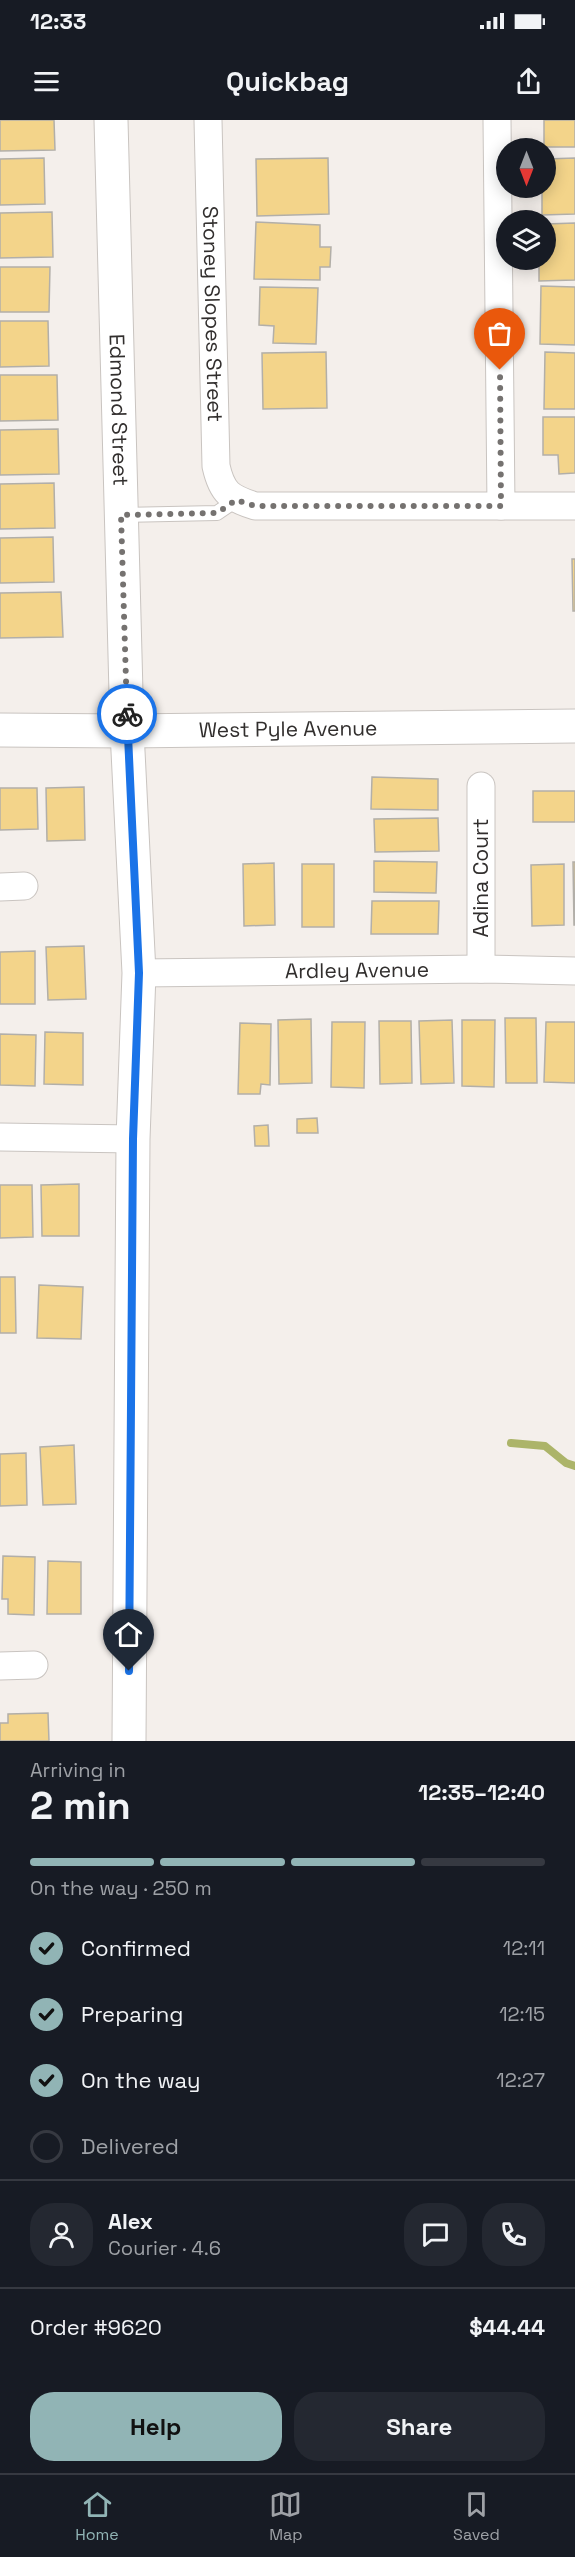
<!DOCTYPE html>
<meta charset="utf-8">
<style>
body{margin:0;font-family:"Space Grotesk",sans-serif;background:#242831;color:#f1f3f6;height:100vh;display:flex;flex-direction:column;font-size:22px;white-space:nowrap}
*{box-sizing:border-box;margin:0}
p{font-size:20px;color:#9ea1a6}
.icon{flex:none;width:33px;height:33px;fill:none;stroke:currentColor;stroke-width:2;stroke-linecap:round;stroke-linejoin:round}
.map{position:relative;height:1621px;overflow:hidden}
.details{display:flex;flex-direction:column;background:#171b24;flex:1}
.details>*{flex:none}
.needle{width:39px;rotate:180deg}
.fabs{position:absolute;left:496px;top:18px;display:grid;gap:12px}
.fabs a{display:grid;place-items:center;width:60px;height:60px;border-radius:50%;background:#171b24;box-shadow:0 3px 15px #0003;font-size:30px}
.pin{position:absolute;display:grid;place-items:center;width:51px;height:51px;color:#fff;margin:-62px -26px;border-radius:50% 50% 50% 0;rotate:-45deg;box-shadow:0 0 6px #0007}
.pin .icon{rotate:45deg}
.courier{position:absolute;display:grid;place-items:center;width:60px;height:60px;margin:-30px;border:4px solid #1a73e8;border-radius:50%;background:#fff;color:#222;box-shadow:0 2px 8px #0007}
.headline em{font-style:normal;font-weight:800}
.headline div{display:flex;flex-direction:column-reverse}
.headline{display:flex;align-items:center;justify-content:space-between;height:102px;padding:0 30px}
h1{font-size:39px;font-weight:800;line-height:45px}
.bar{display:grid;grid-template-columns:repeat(4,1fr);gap:9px 6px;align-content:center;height:72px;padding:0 30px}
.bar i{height:8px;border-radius:4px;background:#363941}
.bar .current{background:#91b4b5}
.bar p{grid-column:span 4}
.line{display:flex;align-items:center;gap:15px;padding:0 30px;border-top:2px solid #363941}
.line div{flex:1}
.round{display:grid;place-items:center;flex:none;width:63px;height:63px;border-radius:24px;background:#242831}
ol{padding:0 30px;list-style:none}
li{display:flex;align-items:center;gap:18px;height:66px}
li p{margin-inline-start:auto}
li .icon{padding:6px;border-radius:50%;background:#91b4b5;color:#111;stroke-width:4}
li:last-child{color:#9ea1a6}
li i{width:33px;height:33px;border:3px solid #363941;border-radius:50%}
.action{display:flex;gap:12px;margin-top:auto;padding:12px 30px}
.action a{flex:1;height:69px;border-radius:24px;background:#91b4b5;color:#111;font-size:24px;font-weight:800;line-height:69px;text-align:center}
.action a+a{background:#242831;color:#f1f3f6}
.status{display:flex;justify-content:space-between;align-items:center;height:42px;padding:0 30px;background:#171b24;direction:ltr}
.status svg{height:16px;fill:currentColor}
header{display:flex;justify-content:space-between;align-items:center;height:78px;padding:0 30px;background:#171b24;font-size:27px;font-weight:800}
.menu{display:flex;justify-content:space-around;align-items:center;height:84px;border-top:2px solid #363941;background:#171b24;font-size:16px;color:#9ea1a6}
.menu a{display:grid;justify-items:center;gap:3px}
.menu .current{color:#91b4b5}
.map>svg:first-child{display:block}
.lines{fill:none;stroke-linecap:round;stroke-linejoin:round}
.stream{stroke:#acb469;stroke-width:8}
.building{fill:#f3d48a;stroke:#b2afa9;stroke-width:1.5}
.lane-casing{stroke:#c9c4c0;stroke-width:16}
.street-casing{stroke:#c9c4c0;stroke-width:29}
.secondary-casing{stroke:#c9c4c0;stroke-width:35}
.lane{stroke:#fff;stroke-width:14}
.street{stroke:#fff;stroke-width:27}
.secondary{stroke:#fff;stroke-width:33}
.done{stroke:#757270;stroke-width:6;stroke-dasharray:0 10.8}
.route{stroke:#1a73e8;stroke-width:8}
.labels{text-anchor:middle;stroke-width:6;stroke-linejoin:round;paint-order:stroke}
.street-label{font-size:21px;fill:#312e2d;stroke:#fff}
</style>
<div class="status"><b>12:33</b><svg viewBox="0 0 49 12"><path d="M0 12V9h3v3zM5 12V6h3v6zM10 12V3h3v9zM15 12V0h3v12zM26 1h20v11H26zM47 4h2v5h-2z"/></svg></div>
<header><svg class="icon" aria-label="menu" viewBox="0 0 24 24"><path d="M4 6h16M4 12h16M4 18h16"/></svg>Quickbag<svg class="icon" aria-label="share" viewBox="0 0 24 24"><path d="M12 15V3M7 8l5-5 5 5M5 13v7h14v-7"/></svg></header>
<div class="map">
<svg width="575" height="1621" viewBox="0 0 575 1621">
<rect width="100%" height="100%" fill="#f4efeb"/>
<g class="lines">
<path class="stream" d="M511,1323l34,3 21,17 9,3"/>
</g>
<g class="building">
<path d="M0,0h54l1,30 -55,1z"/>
<rect x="544" y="0" width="31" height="27"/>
<path d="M44,38l1,46 -45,1v-46z"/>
<path d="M328,38l1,56 -72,2 -1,-57z"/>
<path d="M575,38v56l-33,1v-27h4v-29z"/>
<path d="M52,92l1,45 -53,1v-45z"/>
<path d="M256,102l64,3v22h11l-1,20h-10v13l-66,-1z"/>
<path d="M575,103v57l-36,1v-21h7v-36z"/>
<path d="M0,147h50l-1,45h-49z"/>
<path d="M541,166l34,1v58l-35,-1z"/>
<path d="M260,167l58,1 -2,56 -43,-1 1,-17 -15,-1z"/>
<path d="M0,201h48l1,45 -49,1z"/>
<path d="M326,232l1,56 -64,1 -1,-56z"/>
<path d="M545,232l30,1v56h-31z"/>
<path d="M0,255h57l1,45 -58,1z"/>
<path d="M543,297h32v56l-16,1 -1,-19h-15z"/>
<path d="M58,309l1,45 -59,1v-45z"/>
<path d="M54,363l1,45 -55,1v-45z"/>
<path d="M53,417l1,45 -54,1v-45z"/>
<path d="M572,439h3v52h-2z"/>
<path d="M61,472l2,45 -63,1v-45z"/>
<path d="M372,657l66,2v31l-67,-1z"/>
<path d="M84,667l1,53 -38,1 -1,-53z"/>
<path d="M0,668h37l1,41 -38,1z"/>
<rect x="533" y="671" width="42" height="31"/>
<path d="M438,698l1,33 -64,1 -1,-33z"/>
<path d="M374,741l63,1 -1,31 -62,-1z"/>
<path d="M573,742h2v63h-1z"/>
<path d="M274,743l1,62 -31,1 -1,-62z"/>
<rect x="302" y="744" width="32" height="63"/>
<path d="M564,744v61l-32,1 -1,-61z"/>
<path d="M372,781h67l-1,33h-67z"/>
<path d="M84,826l2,53 -38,1 -2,-53z"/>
<path d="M35,831v53h-35v-52z"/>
<path d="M505,898h31l1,65h-31z"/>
<path d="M311,899l1,64 -33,1 -1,-64z"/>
<path d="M452,900l2,63 -33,1 -2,-63z"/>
<path d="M462,900h33l-1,67 -32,-1z"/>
<path d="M379,901h32l1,62 -32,1z"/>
<path d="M332,902h33l-1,66 -33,-1z"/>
<path d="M546,902h29v61l-31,-1z"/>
<path d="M240,903l31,1 -1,61 -9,-1 -1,10h-22z"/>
<path d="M45,912l38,1v52l-39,-1z"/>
<path d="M0,914l36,1 -1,51 -35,-1z"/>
<path d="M317,998l1,15h-21v-14z"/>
<path d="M268,1005l1,21h-14l-1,-20z"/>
<path d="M79,1064v52h-37l-1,-51z"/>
<path d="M0,1065h32l1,52 -33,1z"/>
<path d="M0,1157h15l1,56h-16z"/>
<path d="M39,1165l44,2 -2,52 -44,-1z"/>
<path d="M74,1325l2,59 -33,1 -3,-58z"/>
<path d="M26,1333l1,52 -27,1v-52z"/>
<path d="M3,1436l32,1 -1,58 -26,-1v-15h-6z"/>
<path d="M48,1441l33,1v52h-34z"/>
<path d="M48,1593l1,28h-49v-18h8v-9z"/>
</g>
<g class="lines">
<g class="lane-casing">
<path id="lane" d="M121,395l96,-2 19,-13"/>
</g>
<g class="street-casing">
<g id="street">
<path id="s1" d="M208,0l8,346c6,27 14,32 39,40h320"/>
<path d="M497,0l4,386"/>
<path d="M0,767l24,-1"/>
<path d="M481,849v-183"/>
<path id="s2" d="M139,853l342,-4 94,2"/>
<path d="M0,1017l133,2"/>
<path d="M0,1546l34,-1"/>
</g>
</g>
<g class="secondary-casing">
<g id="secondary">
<path id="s3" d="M111,0l16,611 12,242 -6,166 -4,602"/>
<path id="s4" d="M0,610l127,1 448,-5"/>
</g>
</g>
<use href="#lane" class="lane"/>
<use href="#street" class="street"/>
<use href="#secondary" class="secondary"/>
</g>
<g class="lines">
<path class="done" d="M127,594l-6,-199 96,-2 19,-13 19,6h246l-1,-136"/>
<path class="route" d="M127,594l12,259 -6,166 -4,532"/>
</g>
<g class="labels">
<g class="street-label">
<text dy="7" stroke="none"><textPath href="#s1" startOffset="194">Stoney Slopes Street</textPath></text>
<text dy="7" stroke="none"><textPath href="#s3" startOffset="290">Edmond Street</textPath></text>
<text dy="7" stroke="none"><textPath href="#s4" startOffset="288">West Pyle Avenue</textPath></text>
<text transform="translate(481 758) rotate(-90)" y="7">Adina Court</text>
<text dy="7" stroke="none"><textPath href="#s2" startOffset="218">Ardley Avenue</textPath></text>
</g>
</g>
</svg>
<div class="fabs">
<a><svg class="needle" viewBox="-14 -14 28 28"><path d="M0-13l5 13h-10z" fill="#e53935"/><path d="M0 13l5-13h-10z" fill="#9ea1a6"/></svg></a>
<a><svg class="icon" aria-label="layers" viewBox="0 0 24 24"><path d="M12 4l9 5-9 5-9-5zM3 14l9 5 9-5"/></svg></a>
</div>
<div class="pin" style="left:500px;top:250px;background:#ea580c"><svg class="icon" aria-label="bag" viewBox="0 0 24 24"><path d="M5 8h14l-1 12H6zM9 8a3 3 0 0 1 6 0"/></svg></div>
<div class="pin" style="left:129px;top:1551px;background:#1f2937"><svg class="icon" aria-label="home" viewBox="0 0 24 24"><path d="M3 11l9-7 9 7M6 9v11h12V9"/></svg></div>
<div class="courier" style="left:127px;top:594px"><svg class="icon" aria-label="bike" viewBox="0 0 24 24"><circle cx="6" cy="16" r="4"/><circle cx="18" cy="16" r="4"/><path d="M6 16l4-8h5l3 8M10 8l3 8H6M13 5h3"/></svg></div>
</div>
<section class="details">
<div class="headline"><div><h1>2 min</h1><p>Arriving in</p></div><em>12:35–12:40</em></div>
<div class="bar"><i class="current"></i><i class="current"></i><i class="current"></i><i></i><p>On the way · 250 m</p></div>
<ol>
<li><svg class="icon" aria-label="check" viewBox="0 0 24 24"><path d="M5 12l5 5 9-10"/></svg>Confirmed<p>12:11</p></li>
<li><svg class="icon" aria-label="check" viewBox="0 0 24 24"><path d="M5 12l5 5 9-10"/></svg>Preparing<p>12:15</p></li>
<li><svg class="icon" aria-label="check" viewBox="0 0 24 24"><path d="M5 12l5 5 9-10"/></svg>On the way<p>12:27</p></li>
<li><i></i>Delivered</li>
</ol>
<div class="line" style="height:108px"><a class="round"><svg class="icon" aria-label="person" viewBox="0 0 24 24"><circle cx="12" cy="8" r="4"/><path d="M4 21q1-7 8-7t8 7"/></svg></a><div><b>Alex</b><p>Courier · 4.6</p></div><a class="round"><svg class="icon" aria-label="chat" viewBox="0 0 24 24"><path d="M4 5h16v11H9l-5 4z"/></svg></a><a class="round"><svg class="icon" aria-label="phone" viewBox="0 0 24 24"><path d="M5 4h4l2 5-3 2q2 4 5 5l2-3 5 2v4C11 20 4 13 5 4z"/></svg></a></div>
<div class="line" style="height:78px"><div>Order #9620</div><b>$44.44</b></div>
<div class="action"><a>Help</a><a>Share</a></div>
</section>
<nav class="menu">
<a class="current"><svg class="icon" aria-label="home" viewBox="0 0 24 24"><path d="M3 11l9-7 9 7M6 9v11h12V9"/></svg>Home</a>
<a><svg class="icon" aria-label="map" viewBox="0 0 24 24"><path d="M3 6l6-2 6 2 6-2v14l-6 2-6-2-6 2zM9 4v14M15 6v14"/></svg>Map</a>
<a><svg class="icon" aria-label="saved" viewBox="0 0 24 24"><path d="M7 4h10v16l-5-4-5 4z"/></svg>Saved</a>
</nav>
